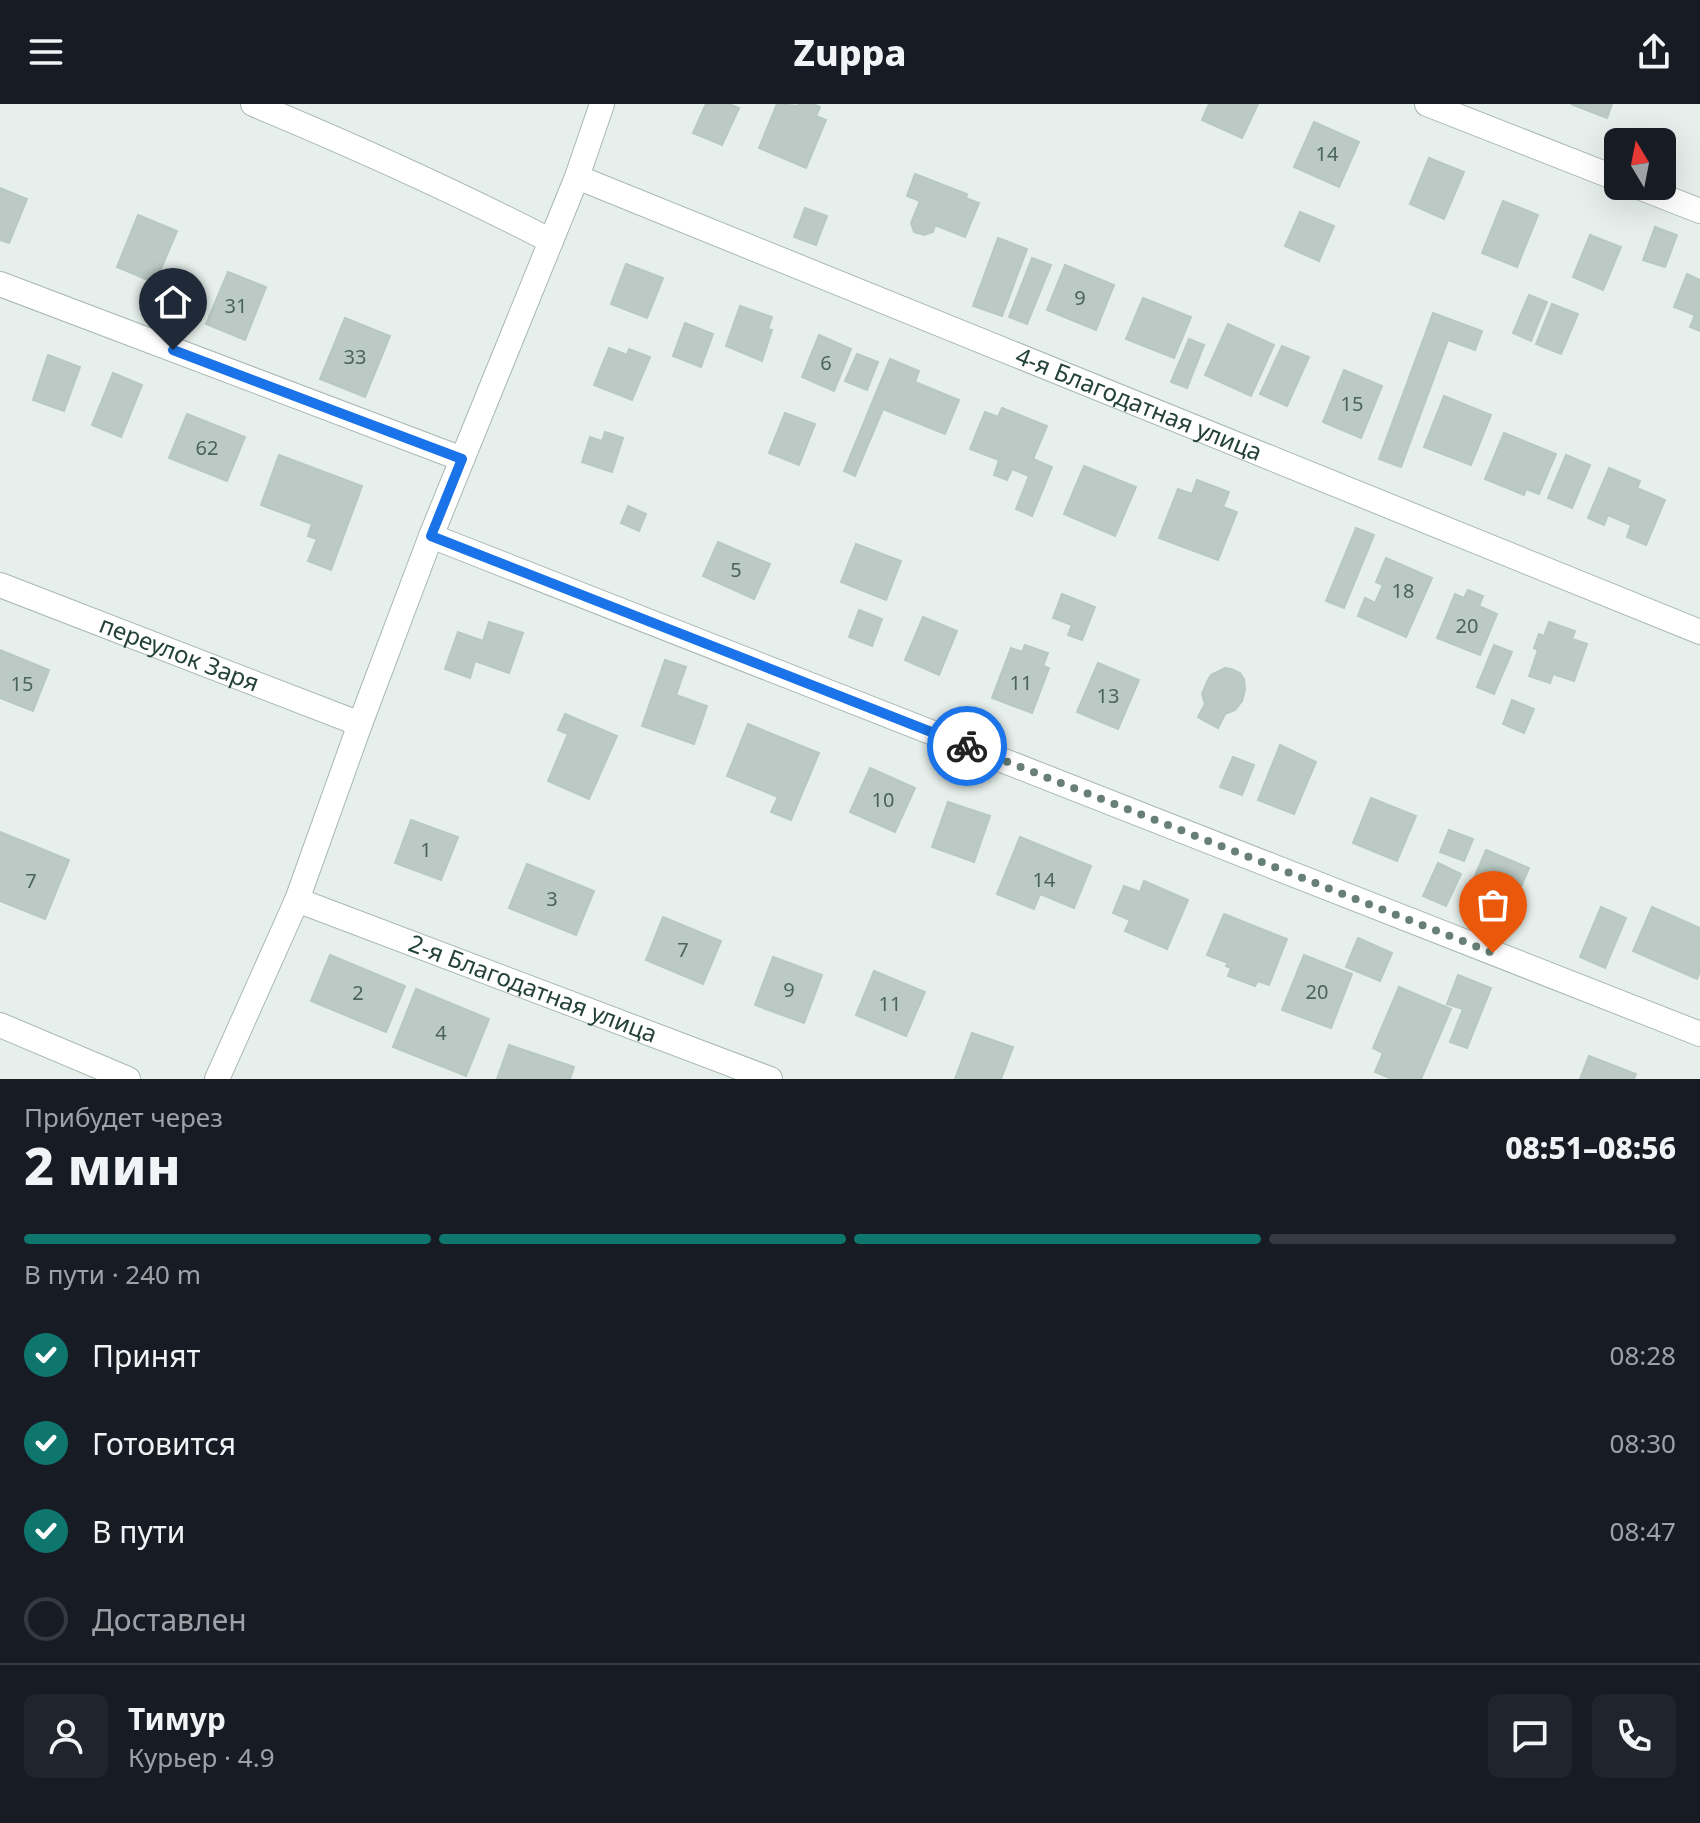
<!DOCTYPE html>
<html lang="ru">
<meta charset="utf-8">
<style>
body{margin:0;font-family:"Noto Sans",sans-serif;background:#20242c;color:#f1f3f6;height:100vh;display:flex;flex-direction:column;font-size:30px;white-space:nowrap}
*{box-sizing:border-box;margin:0}
p{font-size:26px;color:#9ea1a6}
.icon{flex:none;width:44px;height:44px;fill:none;stroke:currentColor;stroke-width:2;stroke-linecap:round;stroke-linejoin:round}
.map{position:relative;height:975px;overflow:hidden}
.side{display:flex;flex-direction:column;background:#171b24;flex:1}
.side>*{flex:none}
.needle{width:52px;rotate:350deg}
.tools{position:absolute;left:1604px;top:24px;display:grid;gap:16px}
.tools a{display:grid;place-items:center;width:72px;height:72px;border-radius:12px;background:#171b24;box-shadow:0 8px 32px #0002;font-size:40px}
.pin{position:absolute;display:grid;place-items:center;width:68px;height:68px;color:#fff;margin:-82px -34px;border-radius:50% 50% 50% 0;rotate:-45deg;box-shadow:0 0 8px #0007}
.pin .icon{rotate:45deg}
.courier{position:absolute;display:grid;place-items:center;width:80px;height:80px;margin:-40px;border:6px solid #1a73e8;border-radius:50%;background:#fff;color:#222;box-shadow:0 2px 10px #0007}
.overview em{font-style:normal;font-weight:800}
.overview div{display:flex;flex-direction:column-reverse}
.overview{display:flex;align-items:center;justify-content:space-between;height:136px;padding:0 24px}
h1{font-size:52px;font-weight:800;line-height:60px}
.bar{display:grid;grid-template-columns:repeat(4,1fr);gap:12px 8px;align-content:center;height:96px;padding:0 24px}
.bar i{height:10px;border-radius:6px;background:#363941}
.bar .on{background:#0f766e}
.bar p{grid-column:span 4}
.line{display:flex;align-items:center;gap:20px;padding:0 24px;border-top:2px solid #363941}
.line div{flex:1}
.round{display:grid;place-items:center;flex:none;width:84px;height:84px;border-radius:12px;background:#20242c}
ol{padding:0 24px;list-style:none}
li{display:flex;align-items:center;gap:24px;height:88px}
li p{margin-inline-start:auto}
li .icon{padding:8px;border-radius:50%;background:#0f766e;color:#fff;stroke-width:4}
li:last-child{color:#9ea1a6}
li i{width:44px;height:44px;border:4px solid #363941;border-radius:50%}
header{display:flex;justify-content:space-between;align-items:center;height:104px;padding:0 24px;background:#171b24;font-size:36px;font-weight:800}
.map>svg:first-child{display:block}
.building{fill:#bbcac4;stroke:#b8c9c2;stroke-width:2}
.lines{fill:none;stroke-linecap:round;stroke-linejoin:round}
.minor-casing{stroke:#a8b8b2;stroke-width:26}
.minor{stroke:#fff;stroke-width:24}
.done{stroke:#687f78;stroke-width:8;stroke-dasharray:0 14.4}
.route{stroke:#1a73e8;stroke-width:10}
.labels{text-anchor:middle;stroke-width:6;stroke-linejoin:round;paint-order:stroke}
.number-label{font-size:20px;fill:#4a645c}
.street-label{font-size:24px;fill:#24423a;stroke:#f7fbf9}
</style>
<header><svg class="icon" aria-label="menu" viewBox="0 0 24 24"><path d="M4 6h16M4 12h16M4 18h16"/></svg>Zuppa<svg class="icon" aria-label="share" viewBox="0 0 24 24"><path d="M12 15V3M7 8l5-5 5 5M5 13v7h14v-7"/></svg></header>
<div class="map">
<svg width="1700" height="975" viewBox="0 0 1700 975">
<rect width="100%" height="100%" fill="#e6efeb"/>
<g class="building">
<path d="M706,0h23l10,4 -17,37 -29,-12z"/>
<path d="M777,0l21,2 1,-2h14l7,3 -4,9 10,4 -20,48 -47,-20z"/>
<path d="M1209,0h49l-16,34 -40,-18z"/>
<path d="M1571,0h41l-5,14z"/>
<path d="M1314,18l45,20 -20,45 -45,-20z"/>
<path d="M1429,54l35,14 -20,47 -34,-15z"/>
<path d="M915,70l52,20 -1,4 13,5 -14,34 -30,-12 -2,7 -9,3 -10,-3 -3,-9 9,-22 -13,-5z"/>
<path d="M0,84l27,11 -18,44 -9,-3z"/>
<path d="M1503,97l35,14 -21,52 -35,-14z"/>
<path d="M805,104l22,8 -11,29 -22,-8z"/>
<path d="M1300,108l34,14 -15,35 -34,-15z"/>
<path d="M138,111l39,16 -22,52 -38,-16z"/>
<path d="M1655,123l22,8 -12,32 -22,-7z"/>
<path d="M1590,131l31,12 -18,43 -30,-13z"/>
<path d="M998,134l29,11 -25,67 -29,-10z"/>
<path d="M1032,154l19,7 -24,59 -18,-7z"/>
<path d="M626,160l37,14 -16,40 -36,-14z"/>
<path d="M1065,161l49,20 -18,45 -49,-20z"/>
<path d="M228,168l38,15 -21,53 -39,-16z"/>
<path d="M1687,170l13,6v51l-10,-4 5,-12 -21,-8z"/>
<path d="M1529,191l18,7 -16,39 -18,-8z"/>
<path d="M1143,194l48,19 -17,41 -48,-19z"/>
<path d="M1552,200l26,10 -17,40 -25,-10z"/>
<path d="M740,202l32,11 -4,12 4,1 -10,31 -36,-15z"/>
<path d="M1433,209l49,18 -7,19 -27,-10 -47,127 -22,-8z"/>
<path d="M345,214l45,18 -25,61 -45,-18z"/>
<path d="M685,219l28,11 -12,33 -28,-11z"/>
<path d="M1228,220l46,21 -23,51 -46,-21z"/>
<path d="M819,231l32,14 -17,42 -32,-14z"/>
<path d="M1189,235l15,6 -17,43 -16,-6z"/>
<path d="M1282,242l27,11 -22,49 -27,-12z"/>
<path d="M609,244l18,7 2,-6 21,8 -18,43 -38,-15z"/>
<path d="M857,250l21,8 -11,28 -22,-9z"/>
<path d="M48,251l32,12 -16,44 -31,-11z"/>
<path d="M890,255l29,12 -4,11 44,18 -14,34 -62,-25 -28,67 -11,-5z"/>
<path d="M1344,266l38,16 -21,52 -38,-16z"/>
<path d="M113,269l29,12 -21,52 -29,-12z"/>
<path d="M1444,292l47,19 -20,50 -47,-18z"/>
<path d="M1002,304l45,18 -14,33 19,8 -20,49 -16,-7 13,-33 -17,-7 -5,11 -13,-5 5,-15 -29,-11 15,-37 13,5z"/>
<path d="M785,309l30,11 -16,41 -30,-12z"/>
<path d="M187,310l58,23 -18,44 -58,-23z"/>
<path d="M605,328l18,6 -11,34 -30,-10 8,-25 12,4z"/>
<path d="M1504,329l52,21 -17,40 -13,-5 -2,6 -39,-16z"/>
<path d="M279,351l83,31 -31,84 -23,-9 9,-22 -9,-3 4,-12 -51,-19z"/>
<path d="M1566,351l24,10 -18,43 -24,-10z"/>
<path d="M1084,362l52,21 -21,49 -51,-22z"/>
<path d="M1609,364l31,13 -3,7 28,12 -19,45 -19,-8 4,-12 -23,-10 -4,10 -16,-7z"/>
<path d="M1197,376l32,12 -6,15 14,5 -19,48 -59,-22 19,-49 14,5z"/>
<path d="M628,402l18,8 -7,17 -18,-8z"/>
<path d="M1356,424l18,7 -30,73 -18,-7z"/>
<path d="M718,438l52,22 -16,35 -51,-23z"/>
<path d="M856,440l45,17 -15,39 -45,-18z"/>
<path d="M1386,454l46,20 -26,59 -48,-21 7,-18 10,5 8,-18 -7,-3z"/>
<path d="M1468,486l15,6 -4,10 18,8 -17,41 -43,-17 18,-44 9,4z"/>
<path d="M1062,490l33,13 -13,33 -14,-5 4,-10 -19,-7z"/>
<path d="M859,506l23,9 -10,27 -23,-9z"/>
<path d="M923,513l34,14 -18,44 -34,-15z"/>
<path d="M489,518l34,11 -14,40 -34,-12 -5,17 -25,-9 13,-37 25,9z"/>
<path d="M1549,518l26,9 -3,8 15,5 -13,37 -21,-7 -3,9 -21,-7 9,-26 -4,-2 5,-14 5,2z"/>
<path d="M1025,541l23,8 -5,13 6,2 -17,45 -40,-15 19,-50 11,4z"/>
<path d="M1494,541l18,7 -18,42 -17,-7z"/>
<path d="M0,546l49,20 -16,41 -33,-13z"/>
<path d="M665,556l21,7 -10,28 31,11 -13,38 -52,-18z"/>
<path d="M1098,559l41,17 -21,49 -41,-17z"/>
<path d="M1225,564l6,1 9,4 4,6 1,11 -3,11 -7,9 -10,4 -7,14 -20,-11 7,-13 -3,-10 5,-12 4,-7z"/>
<path d="M1512,596l22,9 -10,24 -21,-9z"/>
<path d="M565,610l52,22 -28,63 -41,-18 20,-47 -10,-4z"/>
<path d="M748,620l71,29 -28,67 -20,-8 7,-15 -51,-21z"/>
<path d="M1280,641l36,17 -22,52 -36,-14z"/>
<path d="M1233,653l21,8 -12,30 -22,-8z"/>
<path d="M870,664l45,20 -20,44 -45,-20z"/>
<path d="M1371,694l45,18 -19,45 -44,-18z"/>
<path d="M948,698l42,14 -16,46 -42,-15z"/>
<path d="M411,716l47,17 -17,43 -46,-17z"/>
<path d="M1449,726l24,9 -9,22 -24,-9z"/>
<path d="M0,728l69,28 -24,59 -45,-18z"/>
<path d="M1020,733l71,29 -17,42 -34,-14 -6,15 -37,-15z"/>
<path d="M1486,746l43,18 -17,40 -43,-18z"/>
<path d="M1438,759l23,11 -15,32 -23,-10z"/>
<path d="M527,760l67,27 -18,44 -67,-27z"/>
<path d="M1144,777l44,19 -21,49 -42,-18 5,-11 -17,-7 11,-27 16,6z"/>
<path d="M1601,803l25,11 -21,50 -25,-11z"/>
<path d="M1652,803l48,21v43l-3,8 -64,-28z"/>
<path d="M1224,810l63,25 -18,46 -11,-4 -3,5 -27,-10 3,-8 -5,-2 2,-3 -21,-8z"/>
<path d="M663,813l58,24 -18,43 -57,-24z"/>
<path d="M1358,834l34,15 -12,28 -34,-14z"/>
<path d="M330,851l75,31 -19,46 -75,-31z"/>
<path d="M1304,851l48,19 -21,54 -49,-18z"/>
<path d="M773,853l49,18 -18,48 -49,-18z"/>
<path d="M874,867l51,21 -19,44 -50,-21z"/>
<path d="M1458,871l33,13 -24,60 -17,-6 13,-33 -16,-5z"/>
<path d="M1399,883l52,22 -30,70h-29l-17,-7 8,-19 -10,-5z"/>
<path d="M416,885l73,30 -23,57 -73,-29z"/>
<path d="M972,929l41,14 -12,32h-46z"/>
<path d="M509,941l65,22 -4,12h-73z"/>
<path d="M1589,952l47,18 -2,5h-54z"/>
</g>
<g class="lines">
<g class="minor-casing">
<g id="minor">
<path d="M253,0c101,42 201,87 298,137"/>
<path d="M1427,0l191,75"/>
<path id="s1" d="M577,73l1123,455"/>
<path d="M1636,82l64,25"/>
<path d="M0,180l462,175"/>
<path d="M431,432l1269,498"/>
<path id="s2" d="M0,481l360,139"/>
<path id="s3" d="M297,796l473,179"/>
<path d="M0,921l128,54"/>
<path d="M217,975l80,-179 63,-176 71,-188 146,-359 25,-73"/>
</g>
</g>
<use href="#minor" class="minor"/>
</g>
<g class="lines">
<path class="done" d="M967,642l526,207"/>
<path class="route" d="M173,246l289,109 -31,77 536,210"/>
</g>
<g class="labels">
<g class="number-label">
<text x="1327" y="57">14</text>
<text x="1080" y="201">9</text>
<text x="236" y="209">31</text>
<text x="355" y="260">33</text>
<text x="826" y="266">6</text>
<text x="1352" y="307">15</text>
<text x="207" y="351">62</text>
<text x="736" y="473">5</text>
<text x="1403" y="494">18</text>
<text x="1467" y="529">20</text>
<text x="1021" y="586">11</text>
<text x="22" y="587">15</text>
<text x="1108" y="599">13</text>
<text x="883" y="703">10</text>
<text x="426" y="753">1</text>
<text x="1044" y="783">14</text>
<text x="31" y="784">7</text>
<text x="552" y="802">3</text>
<text x="683" y="853">7</text>
<text x="789" y="893">9</text>
<text x="1317" y="895">20</text>
<text x="358" y="896">2</text>
<text x="890" y="907">11</text>
<text x="441" y="936">4</text>
</g>
<g class="street-label">
<text dy="8" stroke="none"><textPath href="#s1" startOffset="606">4-я Благодатная улица</textPath></text>
<text dy="8" stroke="none"><textPath href="#s2" startOffset="192">переулок Заря</textPath></text>
<text dy="8" stroke="none"><textPath href="#s3" startOffset="252">2-я Благодатная улица</textPath></text>
</g>
</g>
</svg>
<div class="tools">
<a><svg class="needle" viewBox="-14 -14 28 28"><path d="M0-13l5 13h-10z" fill="#e53935"/><path d="M0 13l5-13h-10z" fill="#9ea1a6"/></svg></a>
</div>
<div class="pin" style="left:1493px;top:849px;background:#ea580c"><svg class="icon" aria-label="bag" viewBox="0 0 24 24"><path d="M5 8h14l-1 12H6zM9 8a3 3 0 0 1 6 0"/></svg></div>
<div class="pin" style="left:173px;top:246px;background:#1f2937"><svg class="icon" aria-label="home" viewBox="0 0 24 24"><path d="M3 11l9-7 9 7M6 9v11h12V9"/></svg></div>
<div class="courier" style="left:967px;top:642px"><svg class="icon" aria-label="bike" viewBox="0 0 24 24"><circle cx="6" cy="16" r="4"/><circle cx="18" cy="16" r="4"/><path d="M6 16l4-8h5l3 8M10 8l3 8H6M13 5h3"/></svg></div>
</div>
<section class="side">
<div class="overview"><div><h1>2 мин</h1><p>Прибудет через</p></div><em>08:51–08:56</em></div>
<div class="bar"><i class="on"></i><i class="on"></i><i class="on"></i><i></i><p>В пути · 240 m</p></div>
<ol>
<li><svg class="icon" aria-label="check" viewBox="0 0 24 24"><path d="M5 12l5 5 9-10"/></svg>Принят<p>08:28</p></li>
<li><svg class="icon" aria-label="check" viewBox="0 0 24 24"><path d="M5 12l5 5 9-10"/></svg>Готовится<p>08:30</p></li>
<li><svg class="icon" aria-label="check" viewBox="0 0 24 24"><path d="M5 12l5 5 9-10"/></svg>В пути<p>08:47</p></li>
<li><i></i>Доставлен</li>
</ol>
<div class="line" style="height:144px"><a class="round"><svg class="icon" aria-label="person" viewBox="0 0 24 24"><circle cx="12" cy="8" r="4"/><path d="M4 21q1-7 8-7t8 7"/></svg></a><div><b>Тимур</b><p>Курьер · 4.9</p></div><a class="round"><svg class="icon" aria-label="chat" viewBox="0 0 24 24"><path d="M4 5h16v11H9l-5 4z"/></svg></a><a class="round"><svg class="icon" aria-label="phone" viewBox="0 0 24 24"><path d="M5 4h4l2 5-3 2q2 4 5 5l2-3 5 2v4C11 20 4 13 5 4z"/></svg></a></div>
</section>
